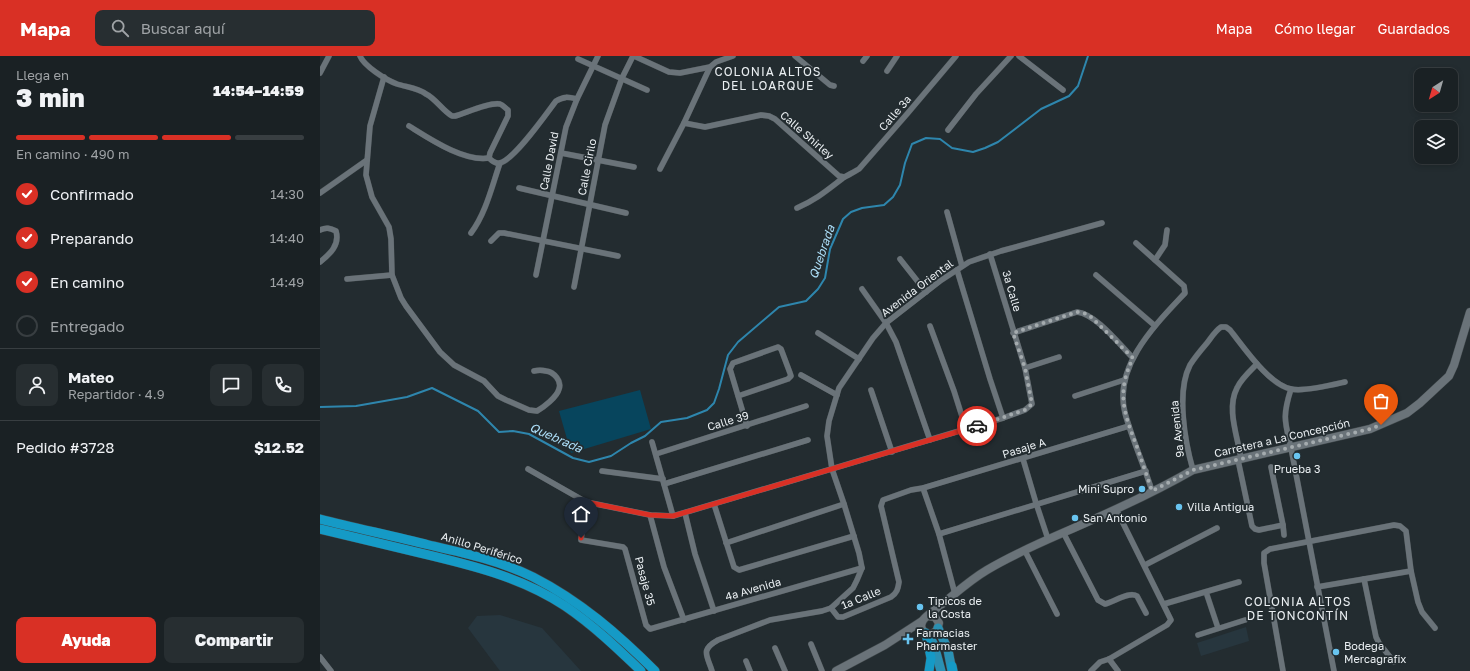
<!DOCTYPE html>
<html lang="es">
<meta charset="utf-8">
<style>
body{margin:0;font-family:"Golos Text",sans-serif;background:#272e31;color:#f1f3f6;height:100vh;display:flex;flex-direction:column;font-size:15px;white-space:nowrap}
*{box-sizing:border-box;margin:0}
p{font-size:13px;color:#9fa3a6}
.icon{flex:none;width:22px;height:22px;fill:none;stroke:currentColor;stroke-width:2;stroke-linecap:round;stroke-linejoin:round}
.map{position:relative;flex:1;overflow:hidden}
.drawer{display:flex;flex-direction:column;background:#1a2124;width:320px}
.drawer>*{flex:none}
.needle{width:26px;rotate:217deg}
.fabs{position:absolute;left:1094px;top:12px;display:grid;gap:8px}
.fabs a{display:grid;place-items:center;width:44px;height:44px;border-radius:8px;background:#1a2124;box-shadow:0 2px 6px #0003,0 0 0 1px #383e41;font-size:20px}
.pin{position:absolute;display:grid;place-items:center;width:34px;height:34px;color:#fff;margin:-41px -17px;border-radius:50% 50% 50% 0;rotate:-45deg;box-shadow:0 0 4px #0007}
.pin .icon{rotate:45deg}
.courier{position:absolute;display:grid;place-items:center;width:40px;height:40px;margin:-20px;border:3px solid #d93025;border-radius:50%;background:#fff;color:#222;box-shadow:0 1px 5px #0007}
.head em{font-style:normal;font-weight:800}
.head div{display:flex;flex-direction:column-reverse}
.head{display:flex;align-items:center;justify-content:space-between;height:68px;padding:0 16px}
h1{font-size:26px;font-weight:800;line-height:30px}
.bar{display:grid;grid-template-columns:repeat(4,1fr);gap:6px 4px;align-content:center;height:48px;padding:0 16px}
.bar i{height:5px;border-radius:3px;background:#383e41}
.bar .on{background:#d93025}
.bar p{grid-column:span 4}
.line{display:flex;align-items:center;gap:10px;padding:0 16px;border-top:1px solid #383e41}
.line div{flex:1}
.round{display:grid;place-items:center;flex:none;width:42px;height:42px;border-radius:8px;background:#272e31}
ol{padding:0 16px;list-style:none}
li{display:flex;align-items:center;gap:12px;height:44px}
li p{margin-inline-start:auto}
li .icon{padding:4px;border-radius:50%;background:#d93025;color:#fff;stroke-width:4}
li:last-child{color:#9fa3a6}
li i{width:22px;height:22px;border:2px solid #383e41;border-radius:50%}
.action{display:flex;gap:8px;margin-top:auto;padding:8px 16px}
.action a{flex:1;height:46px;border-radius:8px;background:#d93025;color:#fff;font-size:16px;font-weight:800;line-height:46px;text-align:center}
.action a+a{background:#272e31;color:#f1f3f6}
header{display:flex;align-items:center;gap:24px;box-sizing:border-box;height:56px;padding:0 20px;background:#d93025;color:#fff}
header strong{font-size:19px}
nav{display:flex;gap:22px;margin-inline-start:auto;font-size:14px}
.search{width:280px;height:36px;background:#272e31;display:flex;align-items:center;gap:10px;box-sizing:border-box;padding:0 14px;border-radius:8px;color:#9fa3a6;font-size:15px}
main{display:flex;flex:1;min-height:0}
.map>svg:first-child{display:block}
.built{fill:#27363e}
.green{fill:#07455d}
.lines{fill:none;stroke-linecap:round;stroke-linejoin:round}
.stream{stroke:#2e86ad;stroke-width:2}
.minor-casing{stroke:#41494c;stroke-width:6}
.secondary-casing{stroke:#41494c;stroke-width:9}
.primary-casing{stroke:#41494c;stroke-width:10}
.trunk-casing{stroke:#41494c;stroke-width:10}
.minor{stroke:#6a7379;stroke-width:5.5}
.secondary{stroke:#6a7379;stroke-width:8}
.primary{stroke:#2a90b3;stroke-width:9}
.trunk{stroke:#159ac6;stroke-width:9}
.done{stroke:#a4abae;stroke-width:4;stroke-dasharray:0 7.2}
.route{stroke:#d93025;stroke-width:5}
.poi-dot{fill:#68c4f0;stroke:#232c30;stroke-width:1.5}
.labels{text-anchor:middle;stroke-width:3.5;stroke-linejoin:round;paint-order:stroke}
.street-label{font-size:11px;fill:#eaeff2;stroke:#232c30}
.poi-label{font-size:11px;fill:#eaeff2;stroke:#232c30;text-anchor:start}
.neighbourhood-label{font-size:12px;letter-spacing:1px;fill:#eaeff2;stroke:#232c30}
.water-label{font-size:12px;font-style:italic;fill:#addff9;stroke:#232c30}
</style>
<header>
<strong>Mapa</strong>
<div class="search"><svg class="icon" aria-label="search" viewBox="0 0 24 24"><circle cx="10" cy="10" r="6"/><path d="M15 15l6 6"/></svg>Buscar aquí</div>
<nav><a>Mapa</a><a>Cómo llegar</a><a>Guardados</a></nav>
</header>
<main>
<section class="drawer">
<div class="head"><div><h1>3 min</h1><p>Llega en</p></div><em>14:54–14:59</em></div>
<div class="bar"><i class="on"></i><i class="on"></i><i class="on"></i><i></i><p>En camino · 490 m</p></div>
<ol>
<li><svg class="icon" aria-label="check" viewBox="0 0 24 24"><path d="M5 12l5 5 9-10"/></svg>Confirmado<p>14:30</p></li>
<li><svg class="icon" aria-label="check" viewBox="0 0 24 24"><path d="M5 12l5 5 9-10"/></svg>Preparando<p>14:40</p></li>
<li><svg class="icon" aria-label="check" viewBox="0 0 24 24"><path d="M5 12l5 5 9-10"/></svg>En camino<p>14:49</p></li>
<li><i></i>Entregado</li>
</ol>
<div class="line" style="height:72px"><a class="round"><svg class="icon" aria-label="person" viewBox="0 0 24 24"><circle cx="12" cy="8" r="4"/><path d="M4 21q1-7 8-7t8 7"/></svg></a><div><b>Mateo</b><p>Repartidor · 4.9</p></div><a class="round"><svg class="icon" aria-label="chat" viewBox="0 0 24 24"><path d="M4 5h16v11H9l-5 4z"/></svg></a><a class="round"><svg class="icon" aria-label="phone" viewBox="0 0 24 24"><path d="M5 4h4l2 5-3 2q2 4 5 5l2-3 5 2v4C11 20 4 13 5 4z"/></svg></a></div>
<div class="line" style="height:52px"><div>Pedido #3728</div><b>$12.52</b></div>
<div class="action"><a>Ayuda</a><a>Compartir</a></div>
</section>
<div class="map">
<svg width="1150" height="615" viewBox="0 0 1150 615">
<rect width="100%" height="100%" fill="#232c30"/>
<g class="built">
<path d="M180,559l42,13 39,43h-81l-32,-43 9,-12z"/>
<path d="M926,571l3,14 -48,15 -4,-13z"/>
</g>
<path class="green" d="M320,334l11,39 -80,24 -12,-42z"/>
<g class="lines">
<path class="stream" d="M0,351l36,-1 51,-9 25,-9 46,23 21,21 14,-1 16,3 44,24 16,4 22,-6 20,-13 14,-7 16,-14 26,-4 20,-8 7,-7 5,-14 9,-34 10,-13 41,-35 27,-6 12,-12 7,-11 5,-29 13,-30 8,-7 11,-4 22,-3 9,-8 7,-12 5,-22 7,-19 14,-6 14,1 12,9 21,4 12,-4 13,-6 43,-33 28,-13 9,-10 10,-30"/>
<g class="minor-casing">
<g id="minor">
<path d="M40,0c4,10 26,24 37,28 9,3 21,4 29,10 10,5 16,16 26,22h3c11,-3 34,-14 45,-12 3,1 5,4 8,6v6l-18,37 -1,5c3,3 7,6 11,5 15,-4 46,-49 56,-62 8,-5 12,-4 21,-2"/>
<path d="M314,0l35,16 11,1 30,-6 6,-5 17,-6"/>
<path d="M475,0l35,29 4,1"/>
<path d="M699,0l44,34"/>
<path d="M258,3l69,31"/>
<path d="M543,5l4,-5"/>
<path d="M567,15l10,-15"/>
<path d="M0,17l9,-17"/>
<path d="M64,21l-14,49 -4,49 6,22 17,30 2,12 1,36 9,23 5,8 34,46 14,13 30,16 14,15 8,4 23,10 8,1c7,-4 20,-14 22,-22 3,-8 -5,-17 -13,-18 -4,-1 -8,-1 -12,0"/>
<path d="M364,67l21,4 56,-12 8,1 6,3 64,57 5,1"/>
<path d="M89,70c21,13 55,36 80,32"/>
<path d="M628,74l28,-36 35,-38"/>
<path d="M241,97l73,14"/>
<path d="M340,113l24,-46 26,-56"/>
<path d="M199,132l107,25"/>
<path d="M0,137l47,-33"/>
<path d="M477,152c20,-9 29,-17 46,-30 5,-3 11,-6 16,-9l48,-55 49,-58"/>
<path d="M627,156l15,54"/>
<path d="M0,174c6,-3 10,-2 16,1 4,14 -6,23 -16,31"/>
<path d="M151,177c15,-20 21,-47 29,-70"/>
<path d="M171,185l8,-8h5l114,23"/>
<path d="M816,187l48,43 1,7c-29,31 -72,73 -60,120 7,26 19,52 27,78"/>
<path d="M580,203l26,33"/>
<path d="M835,204l10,-15 2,-15"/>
<path d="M637,214l33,109 13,39"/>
<path d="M216,219l30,-148 11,-28 21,-43"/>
<path d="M776,219l58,50"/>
<path d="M27,223l45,-4"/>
<path d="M254,231l31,-162 17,-47 11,-22"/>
<path d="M542,233l24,34 10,19 34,98"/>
<path d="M610,270l24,65 12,38"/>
<path d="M498,277l41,26"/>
<path d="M693,277l64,-21c19,2 42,32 56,46"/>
<path d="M705,312l34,-11"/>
<path d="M481,319l36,20"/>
<path d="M971,333c-9,28 -6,33 0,59l43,223"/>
<path d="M551,334l21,62"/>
<path d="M418,340l50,-17 3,-3 -1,-3 -9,-24 -3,-2 -45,16 -3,6 17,57"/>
<path d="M755,340l49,-16"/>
<path d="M332,386l21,74"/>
<path d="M336,398l150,-48"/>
<path d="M703,403l13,44 12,36"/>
<path d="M921,403c-3,-22 -15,-50 -4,-71 4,-9 13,-17 20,-24"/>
<path d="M918,404l14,66 3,3 4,1 24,-5 -12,-58"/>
<path d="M208,413l58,33 64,13 23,1 330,-98 22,-8 7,-6 -7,-36 -35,-114"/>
<path d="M873,414c-8,-28 -17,-78 -3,-105 5,-8 11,-15 17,-22 4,-5 8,-12 14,-16h5l4,3c13,16 39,55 61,59 13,3 41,-4 54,-7"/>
<path d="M282,415l61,8"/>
<path d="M344,428l144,-44"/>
<path d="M603,432l16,46 16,60"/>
<path d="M266,446l-5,38 42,7 2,2 21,76 4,4 212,-61"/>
<path d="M394,448l20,63 5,3 115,-34"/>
<path d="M365,457l10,41 19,57"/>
<path d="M330,459l14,52 20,53"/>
<path d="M963,469l1,10"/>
<path d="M743,476l35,68 7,4c9,-2 24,-13 32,-8l9,17"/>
<path d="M619,478l207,-63"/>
<path d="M406,487l118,-39"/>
<path d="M705,495l32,63"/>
<path d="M825,509l72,-37"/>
<path d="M1044,523l12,58 3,6 15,19"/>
<path d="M997,531l94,-16"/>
<path d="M886,536l12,36"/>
<path d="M844,548l75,-22"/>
<path d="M511,552l7,9h5l48,-20c6,-4 7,-8 8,-15l-18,-76 2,-6 28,-10 12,-2 206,-62"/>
<path d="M878,579l47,-15"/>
<path d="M491,588l11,27"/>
<path d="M455,592l10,23"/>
<path d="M0,601l11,14"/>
<path d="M789,603l9,12"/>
<path d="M426,605l4,10"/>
<path d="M392,615c-5,-16 -12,-21 6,-31l52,-20 52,-9 9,-3 22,-20 4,-8 5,-12 -3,-15 -15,-49 -12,-35 -5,-33 2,-15 10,-33 34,-50 13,-15 54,-42 29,-19 32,-11 101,-28"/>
<path d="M771,615l9,-9 9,-3 58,-34 4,-5 -55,-111"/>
<path d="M963,615l-19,-108v-10l6,-4 124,-24 6,1 6,5 5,40 7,31 4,10 13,16"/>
</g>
</g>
<g class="secondary-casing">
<g id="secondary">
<path d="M608,560l7,1 4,6 -2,7 -5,4c-4,0 -8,-1 -10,-5 -5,-10 13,-18 19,-24 15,-12 29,-25 46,-35 33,-20 70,-34 105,-50 34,-15 68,-31 101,-50l177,-41 37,-16 13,-10 29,-27 5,-11 16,-53"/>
<path d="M516,615l49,-26 37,-24"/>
</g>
</g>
<g class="primary-casing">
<g id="primary">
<path d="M618,572l10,22 4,21"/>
<path d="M608,578l6,11 7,26"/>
</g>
</g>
<g class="trunk-casing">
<g id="trunk">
<path d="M0,463c36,9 73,17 109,26 35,8 72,16 104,32 47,24 85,57 122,94"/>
<path d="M0,473c33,8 67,16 100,24 51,12 101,24 145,53 28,19 52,42 76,65"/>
<path d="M606,577l5,25 -2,13"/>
<path d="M632,610l1,5"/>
</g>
</g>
<use href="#minor" class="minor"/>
<use href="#secondary" class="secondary"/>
<use href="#primary" class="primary"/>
<use href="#trunk" class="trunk"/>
</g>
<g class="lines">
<path class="done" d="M657,370l48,-16 7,-6 -7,-36 -12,-35 64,-21 7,1 6,3 43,42c-17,35 -9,55 4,89 5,15 10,29 15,44l41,-21 177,-41 11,-4"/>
<path class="route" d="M261,482l5,-36 64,13 23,1 304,-90"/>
</g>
<g class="poi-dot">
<circle cx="977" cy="400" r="4"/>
<circle cx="822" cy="433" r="4"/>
<circle cx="859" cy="451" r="4"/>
<circle cx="755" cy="462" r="4"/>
<circle cx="600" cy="551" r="4"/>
<path d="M586 577h4v4h4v4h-4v4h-4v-4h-4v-4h4z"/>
<circle cx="1016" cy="596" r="4"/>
</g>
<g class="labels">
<g class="street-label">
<text transform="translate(575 57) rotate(-49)" y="4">Calle 3a</text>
<text transform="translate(487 79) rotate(41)" y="4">Calle Shirley</text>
<text transform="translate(229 105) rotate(-79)" y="4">Calle David</text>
<text transform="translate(267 111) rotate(-79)" y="4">Calle Cirilo</text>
<text transform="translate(597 232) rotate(-37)" y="4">Avenida Oriental</text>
<text transform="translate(692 235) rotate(74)" y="4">3a Calle</text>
<text transform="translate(408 365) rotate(-17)" y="4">Calle 39</text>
<text transform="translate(857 373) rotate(-96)" y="4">9a Avenida</text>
<text transform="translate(962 382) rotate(-13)" y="4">Carretera a La Concepción</text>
<text transform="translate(704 392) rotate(-17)" y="4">Pasaje A</text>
<text transform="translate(162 492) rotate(17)" y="4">Anillo Periférico</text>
<text transform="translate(325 525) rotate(75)" y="4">Pasaje 35</text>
<text transform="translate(433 533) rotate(-16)" y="4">4a Avenida</text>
<text transform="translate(541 542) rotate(-22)" y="4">1a Calle</text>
</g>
<g class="poi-label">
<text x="977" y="417" text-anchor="middle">Prueba 3</text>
<text x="814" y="437" text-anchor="end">Mini Supro</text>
<text x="867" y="455">Villa Antigua</text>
<text x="763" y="466">San Antonio</text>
<text x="608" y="549">Tipicos de<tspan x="608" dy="13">la Costa</tspan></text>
<text x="596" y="581">Farmacias<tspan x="596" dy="13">Pharmaster</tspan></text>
<text x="1024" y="594">Bodega<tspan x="1024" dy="13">Mercagrafix</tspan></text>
</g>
<g class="neighbourhood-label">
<text x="448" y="20">COLONIA ALTOS<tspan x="448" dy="14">DEL LOARQUE</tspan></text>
<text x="978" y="550">COLONIA ALTOS<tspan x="978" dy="14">DE TONCONTÍN</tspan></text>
</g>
<g class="water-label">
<text transform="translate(502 196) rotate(-71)" y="4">Quebrada</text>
<text transform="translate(236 382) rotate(24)" y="4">Quebrada</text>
</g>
</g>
</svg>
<div class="fabs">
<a><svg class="needle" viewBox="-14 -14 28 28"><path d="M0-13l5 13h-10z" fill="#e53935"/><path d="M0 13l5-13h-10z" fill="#9fa3a6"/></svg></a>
<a><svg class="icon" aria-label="layers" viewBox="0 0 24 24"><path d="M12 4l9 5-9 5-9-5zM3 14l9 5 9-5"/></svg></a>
</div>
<div class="pin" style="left:1061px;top:369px;background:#ea580c"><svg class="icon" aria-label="bag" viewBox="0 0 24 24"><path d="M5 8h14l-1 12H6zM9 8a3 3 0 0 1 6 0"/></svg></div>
<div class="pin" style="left:261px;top:482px;background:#1f2937"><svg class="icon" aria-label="home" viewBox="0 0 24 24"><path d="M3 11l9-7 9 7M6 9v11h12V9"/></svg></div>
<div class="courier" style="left:657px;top:370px"><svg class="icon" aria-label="car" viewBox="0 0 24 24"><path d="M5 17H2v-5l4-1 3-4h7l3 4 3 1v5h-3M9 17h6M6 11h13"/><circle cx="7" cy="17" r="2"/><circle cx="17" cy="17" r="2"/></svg></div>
</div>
</main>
